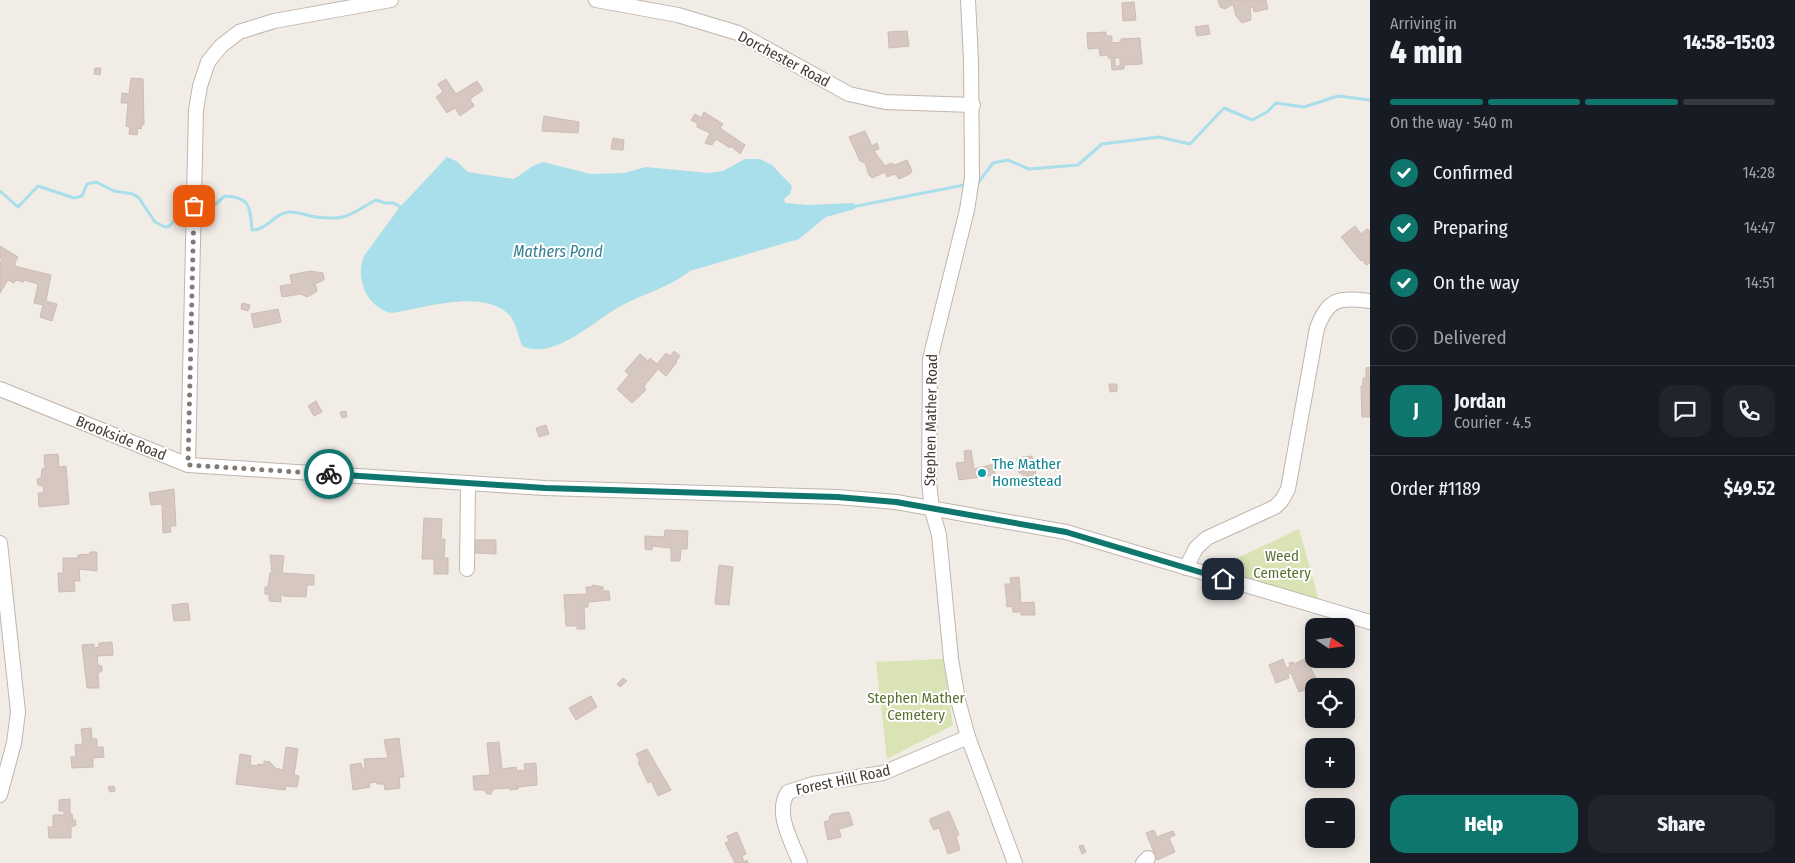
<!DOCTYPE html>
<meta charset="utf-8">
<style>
body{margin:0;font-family:"Fira Sans Condensed",sans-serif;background:#20242c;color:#f1f3f6;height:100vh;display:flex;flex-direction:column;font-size:19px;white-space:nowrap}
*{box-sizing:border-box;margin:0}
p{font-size:16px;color:#9ea1a6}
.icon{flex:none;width:28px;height:28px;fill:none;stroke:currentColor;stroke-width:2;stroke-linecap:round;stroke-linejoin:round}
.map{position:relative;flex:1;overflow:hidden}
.side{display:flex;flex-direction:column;background:#171b24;width:425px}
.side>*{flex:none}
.needle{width:32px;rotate:103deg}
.controls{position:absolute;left:1305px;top:618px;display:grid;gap:10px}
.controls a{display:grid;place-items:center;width:50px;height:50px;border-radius:10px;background:#171b24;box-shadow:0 2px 12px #0003;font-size:25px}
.pin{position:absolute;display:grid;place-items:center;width:42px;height:42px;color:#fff;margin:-21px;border-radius:10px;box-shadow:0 2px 8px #0006}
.courier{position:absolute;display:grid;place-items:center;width:50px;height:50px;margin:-25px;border:4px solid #0f766e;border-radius:50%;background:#fff;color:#222;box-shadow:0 1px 6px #0007}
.summary em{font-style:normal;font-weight:800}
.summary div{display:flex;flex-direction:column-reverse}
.summary{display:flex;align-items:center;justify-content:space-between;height:85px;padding:0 20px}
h1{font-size:32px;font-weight:800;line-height:38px}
.bar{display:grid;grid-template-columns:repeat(4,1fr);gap:8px 5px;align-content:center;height:60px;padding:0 20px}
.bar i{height:6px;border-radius:4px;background:#363941}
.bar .active{background:#0f766e}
.bar p{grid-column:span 4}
.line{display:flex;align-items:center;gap:12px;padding:0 20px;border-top:1px solid #363941}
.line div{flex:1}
.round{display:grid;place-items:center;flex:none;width:52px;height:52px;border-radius:15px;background:#20242c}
ol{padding:0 20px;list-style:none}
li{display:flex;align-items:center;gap:15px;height:55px}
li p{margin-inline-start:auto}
li .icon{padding:5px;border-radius:50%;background:#0f766e;color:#fff;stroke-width:4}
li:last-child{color:#9ea1a6}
li i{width:28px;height:28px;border:2px solid #363941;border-radius:50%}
.cta{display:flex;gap:10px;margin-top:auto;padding:10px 20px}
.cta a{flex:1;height:58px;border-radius:15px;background:#0f766e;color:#fff;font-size:20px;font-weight:800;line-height:58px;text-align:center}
.cta a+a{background:#20242c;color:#f1f3f6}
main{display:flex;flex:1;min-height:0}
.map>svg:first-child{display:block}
.green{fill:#d9e3b3}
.water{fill:#a8dfea}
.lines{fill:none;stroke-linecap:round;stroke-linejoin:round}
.stream{stroke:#a8dfea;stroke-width:3}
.building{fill:#d6c8c0;stroke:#cdbcb1}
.minor-casing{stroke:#c0b5ad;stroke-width:16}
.minor{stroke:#fff;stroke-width:14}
.done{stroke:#827a75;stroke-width:5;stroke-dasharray:0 9}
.route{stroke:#0f766e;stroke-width:6}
.culture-dot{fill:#0f9aa8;stroke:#fff;stroke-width:2}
.labels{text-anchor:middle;stroke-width:4;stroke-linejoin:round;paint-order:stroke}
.street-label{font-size:15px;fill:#453c37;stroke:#fff}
.culture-label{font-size:15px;fill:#0d838f;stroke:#fff;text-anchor:start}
.park-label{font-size:15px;fill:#58712f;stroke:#fff}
.water-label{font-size:16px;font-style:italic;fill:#338090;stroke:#fff}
</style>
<main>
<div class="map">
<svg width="1370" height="863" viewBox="0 0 1370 863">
<rect width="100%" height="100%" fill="#f2ece7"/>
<g class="green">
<path d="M1299,529l20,72 -105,-32z"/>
<path d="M943,659l10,66 -66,34 -11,-97z"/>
</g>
<path class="water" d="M447,157l9,4 12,11 46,7 19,-13 10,-4 48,12 33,-1 22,-6 63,6 14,-2 22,-12h15l12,6 20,21 -2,8 -6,5 1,4 23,2 46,-2 1,6 -29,8 -27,22 -109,32c-21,17 -46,22 -69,35 -27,14 -66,55 -99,40 -3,-9 -6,-22 -11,-29 -24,-30 -87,-9 -119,-4 -25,-5 -37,-34 -28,-57l35,-48z"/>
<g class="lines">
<g class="stream">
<path d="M978,183l15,-20 15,-3 21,9 49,-4 24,-21 57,-7 31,7 34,-36 28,12 15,-8 9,-9 28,4 34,-11 32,4"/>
<path d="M0,191l18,16 20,-21 36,12 8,-2 5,-12 9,-2 18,9 19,3 6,4 16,24 10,5 4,-1 12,-12h8"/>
<path d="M852,207l112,-22"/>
<path d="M197,214l8,-1 20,-17c26,1 25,12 27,34 16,0 22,-17 37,-18 9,-1 18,4 27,5 33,4 33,-3 60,-17l9,3h9l8,5"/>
</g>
</g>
<g class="building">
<path d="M1218,0h48l2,9 -14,3 -1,-5h-3l1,13 -9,3 -6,-7 -3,-12 -8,5 -5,-2z"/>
<path d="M1134,2l2,18 -13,1 -1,-18z"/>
<path d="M1208,25l2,9 -13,2 -2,-9z"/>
<path d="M907,31l2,15 -20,2 -1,-16z"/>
<path d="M1106,32v4h6v7l9,-1v-3l19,-1 2,26 -18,1v4l-12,1 -1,-11h4v7h5v-8h-12v-3l-8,1 -1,-8 -11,1 -1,-16z"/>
<path d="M95,68h6l-1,7 -6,-1z"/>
<path d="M131,78l12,1 1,46 -2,-1 -1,5 -3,-1 -1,7 -8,-1 1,-7 -4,-1 2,-23h-7l1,-10 7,1z"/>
<path d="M446,79l10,15 21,-13 6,9 -13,9 4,7 -14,10 -5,-8 -8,5 -11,-16 7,-5 -5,-8z"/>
<path d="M704,112l19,12 -3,4 25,17 -5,9 -9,-8 -1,2 -14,-9 -4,6 -7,-2 5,-10 -13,-6v-4l-6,-3 4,-6 6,4z"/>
<path d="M544,116l35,6 -1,11 -36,-2z"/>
<path d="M865,131l7,15 5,-3 2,6 -5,2 11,15 6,-3 4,2 12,-5 5,11 -2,3 -11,5 -4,-5 -8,3 -2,-5 -13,6 -3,-3 -4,-12 -5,-2 -11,-24z"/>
<path d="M613,138l11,2 -1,10 -12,-1z"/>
<path d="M1355,226l6,8 6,-5 3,2v32l-4,2 -4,-5 -1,1 -20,-24z"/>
<path d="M0,246l18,11 -4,8 4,2 33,8 -5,26 11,3 -5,17 -12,-4 3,-12 -9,-2 4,-18 -3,-2 -11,-3 -1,2 -7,-2 -2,3 -6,-3 -8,13v-30l2,-4 -2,-1z"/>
<path d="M311,271l12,2 1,7 -11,5 3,1 1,5 -3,2 -7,4 -6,-3 -19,3 -2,-11 12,-2 -2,-9z"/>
<path d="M242,303l8,2 -2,6 -7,-2z"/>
<path d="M278,309l3,13 -27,6 -3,-14z"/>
<path d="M674,351l6,5 -4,5 1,1 -11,14 -8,-7 -14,17 2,4 -14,13 -15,-14 12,-14 -4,-4 15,-17 8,7 2,-3 7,6 9,-11 4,3z"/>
<path d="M1369,367l1,50h-8l-1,-31h2v-8h3v-10z"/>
<path d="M1109,384h8v7l-7,1z"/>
<path d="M316,401l6,11 -8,4 -6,-10z"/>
<path d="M346,411l1,6 -5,1 -2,-6z"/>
<path d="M546,425l3,9 -10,3 -3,-9z"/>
<path d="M971,450l3,19 20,-5 1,11 -36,5 -3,-17 9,-1 -1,-11z"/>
<path d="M58,454l1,13 7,-1 3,38 -30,3 -1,-14h6l-1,-7 -5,-1 -1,-6 4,-1 1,-9 3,-1 -1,-13z"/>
<path d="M1032,456l6,27 -13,2 -2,-11 -4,-1 -2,-15z"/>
<path d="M174,489l2,37h-6l1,6 -8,1 -1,-29 -11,1 -2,-12z"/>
<path d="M424,518l18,1 -1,20h4l-1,19h4v16h-14v-15h-12z"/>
<path d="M665,530l23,1 -1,18h-6l-1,12h-9v-13l-19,-2v4l-7,-1v-13l19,1z"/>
<path d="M475,540h21v14l-21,-1z"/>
<path d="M90,552h7v19l-18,-2 1,12h-6l1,10 -16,1 -1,-19h5v-15h15v-3l12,-1z"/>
<path d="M270,555l14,1 -2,17 32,2v10h-7l-1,12 -22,-1 -3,-2v8l-12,-1v-7h-4v-7h3l2,-14h2z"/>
<path d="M719,565l14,2 -4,38 -14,-1z"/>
<path d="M1019,577l2,26 13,-1 1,13h-14v-3h-8l-1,-6 -5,1 -2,-23h6l-1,-6z"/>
<path d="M592,585l11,2v4h6l1,9 -22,2v5h-4l1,22h-8v-3h-11l-2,-31 23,-1 -1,-7h6z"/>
<path d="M188,603l2,17 -16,1 -2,-16z"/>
<path d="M112,642l1,13 -16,1 1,9 4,1v5l-4,2 1,15h-12l-5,-43 12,-1v4l5,-1v-4z"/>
<path d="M1306,658l13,27 -20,7 -8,-19 -3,1 1,4 -13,5 -7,-18 14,-6 3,9 4,-2 -1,-3 4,-1 1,2z"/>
<path d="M623,678l4,3 -7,6 -3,-3z"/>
<path d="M591,696l6,11 -21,13 -7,-12z"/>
<path d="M91,728l1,11h5v8h6l1,10 -11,1v9l-21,1 -1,-11h5l-1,-12 8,-1 -2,-15z"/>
<path d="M399,738l5,39h-5l1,11 -15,2 -1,-6h-7l-1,-2 -7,1 1,4 -17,3 -3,-25 11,-2 1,5h3l-1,-9 24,-1 -4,-18z"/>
<path d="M499,742l3,27 14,-2 1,4 8,-1 -1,-6 12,-1 1,22 -19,2v2l-8,1v-2l-17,1 -2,5h-4l-3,-4h-10l-1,-14 17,-1 -3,-32z"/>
<path d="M286,747l12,2 -4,26 5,1 -2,11 -11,-1 -1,4 -49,-6 4,-30 11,2 -1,9 8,1v-2l6,1v-4l6,1 5,6 8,2z"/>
<path d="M647,749l24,41 -13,6 -7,-15 -3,2 -10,-21 2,-1 -4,-7z"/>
<path d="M114,786l1,5 -5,1 -2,-5z"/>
<path d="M70,799v15h2l1,6h2l1,5 -5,2v11h-22l-1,-11h5v-12h11v-4h-5v-11z"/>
<path d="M949,811l10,24 -3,1 4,14 -12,4 -9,-26 -5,2 -4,-8v-3z"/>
<path d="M849,812l4,13 -14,4 2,8 -13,3 -4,-18 6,-2 -1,-3 3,-3z"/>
<path d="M1154,830l4,9 1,-3 14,-5 2,4 -6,3 6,14 -18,8 -11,-27z"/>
<path d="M737,832l9,22 -4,2 2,6 3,-2 1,3h-13l-10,-20 4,-2 -2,-5z"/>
<path d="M1083,845l3,7 -4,2 -3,-8z"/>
</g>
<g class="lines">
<g class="minor-casing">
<g id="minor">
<path d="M596,0l82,15 60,18 111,61 36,8 88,3"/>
<path d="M968,0l3,60 1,118 -5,32 -37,149 -1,123 3,28 7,25 12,124 7,41 10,37 47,126"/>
<path d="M0,389l188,76 357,23 292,9 59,5 170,30 304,90"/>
<path d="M188,465l8,-355 4,-24 8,-24 13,-16 18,-14 35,-11 117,-21"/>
<path d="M0,543l18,169 -4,31 -14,52"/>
<path d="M1186,568l10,-20 11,-10 68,-31 7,-7 6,-11 29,-161c12,-31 22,-30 53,-27"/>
<path d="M467,569l1,-86"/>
<path d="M800,863c-8,-21 -26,-50 -12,-71l25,-8 70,-11 85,-36"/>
<path d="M1143,863l5,-5"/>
</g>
</g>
<use href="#minor" class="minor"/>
</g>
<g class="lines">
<path class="done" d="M194,206l-6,259 141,9"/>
<path class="route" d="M329,474l216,14 292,9 59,5 170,30 157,47"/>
</g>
<circle class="culture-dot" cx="982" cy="473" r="5"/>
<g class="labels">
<g class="street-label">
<text transform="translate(784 59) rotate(28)" y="5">Dorchester Road</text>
<text transform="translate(931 420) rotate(-89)" y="5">Stephen Mather Road</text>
<text transform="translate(121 438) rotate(22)" y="5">Brookside Road</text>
<text transform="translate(843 780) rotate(-12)" y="5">Forest Hill Road</text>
</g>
<g class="culture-label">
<text x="992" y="469">The Mather<tspan x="992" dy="17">Homestead</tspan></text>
</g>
<g class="park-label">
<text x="1282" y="561">Weed<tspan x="1282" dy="17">Cemetery</tspan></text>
<text x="916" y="703">Stephen Mather<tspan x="916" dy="17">Cemetery</tspan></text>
</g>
<g class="water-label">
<text x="558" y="257">Mathers Pond</text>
</g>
</g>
</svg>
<div class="controls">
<a><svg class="needle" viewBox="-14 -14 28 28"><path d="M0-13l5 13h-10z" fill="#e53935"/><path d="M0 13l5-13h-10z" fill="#9ea1a6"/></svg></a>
<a><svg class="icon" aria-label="locate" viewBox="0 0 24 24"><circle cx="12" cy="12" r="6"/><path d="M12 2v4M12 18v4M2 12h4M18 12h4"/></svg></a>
<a>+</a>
<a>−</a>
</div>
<div class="pin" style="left:194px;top:206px;background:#ea580c"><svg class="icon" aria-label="bag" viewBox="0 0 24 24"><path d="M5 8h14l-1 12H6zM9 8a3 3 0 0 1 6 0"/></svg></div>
<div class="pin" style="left:1223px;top:579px;background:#1f2937"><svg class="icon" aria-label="home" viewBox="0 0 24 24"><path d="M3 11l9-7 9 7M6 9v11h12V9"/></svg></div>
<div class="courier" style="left:329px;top:474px"><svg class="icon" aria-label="bike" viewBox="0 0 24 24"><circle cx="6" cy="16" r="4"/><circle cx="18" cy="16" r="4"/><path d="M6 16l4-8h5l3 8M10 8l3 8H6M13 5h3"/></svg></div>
</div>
<section class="side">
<div class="summary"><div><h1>4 min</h1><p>Arriving in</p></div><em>14:58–15:03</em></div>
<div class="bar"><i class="active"></i><i class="active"></i><i class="active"></i><i></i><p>On the way · 540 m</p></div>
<ol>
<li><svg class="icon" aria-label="check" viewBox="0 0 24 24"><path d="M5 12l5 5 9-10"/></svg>Confirmed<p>14:28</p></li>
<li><svg class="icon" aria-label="check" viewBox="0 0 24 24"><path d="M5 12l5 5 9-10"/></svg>Preparing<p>14:47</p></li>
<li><svg class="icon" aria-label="check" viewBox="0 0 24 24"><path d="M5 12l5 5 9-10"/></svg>On the way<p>14:51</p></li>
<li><i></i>Delivered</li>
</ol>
<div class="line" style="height:90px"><b class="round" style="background:#0f766e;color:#fff">J</b><div><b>Jordan</b><p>Courier · 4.5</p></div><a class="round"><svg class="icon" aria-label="chat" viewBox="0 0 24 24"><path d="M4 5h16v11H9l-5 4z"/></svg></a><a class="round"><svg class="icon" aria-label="phone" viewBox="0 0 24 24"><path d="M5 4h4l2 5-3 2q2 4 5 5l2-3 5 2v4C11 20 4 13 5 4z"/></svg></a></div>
<div class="line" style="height:65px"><div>Order #1189</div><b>$49.52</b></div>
<div class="cta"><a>Help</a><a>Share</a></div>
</section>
</main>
